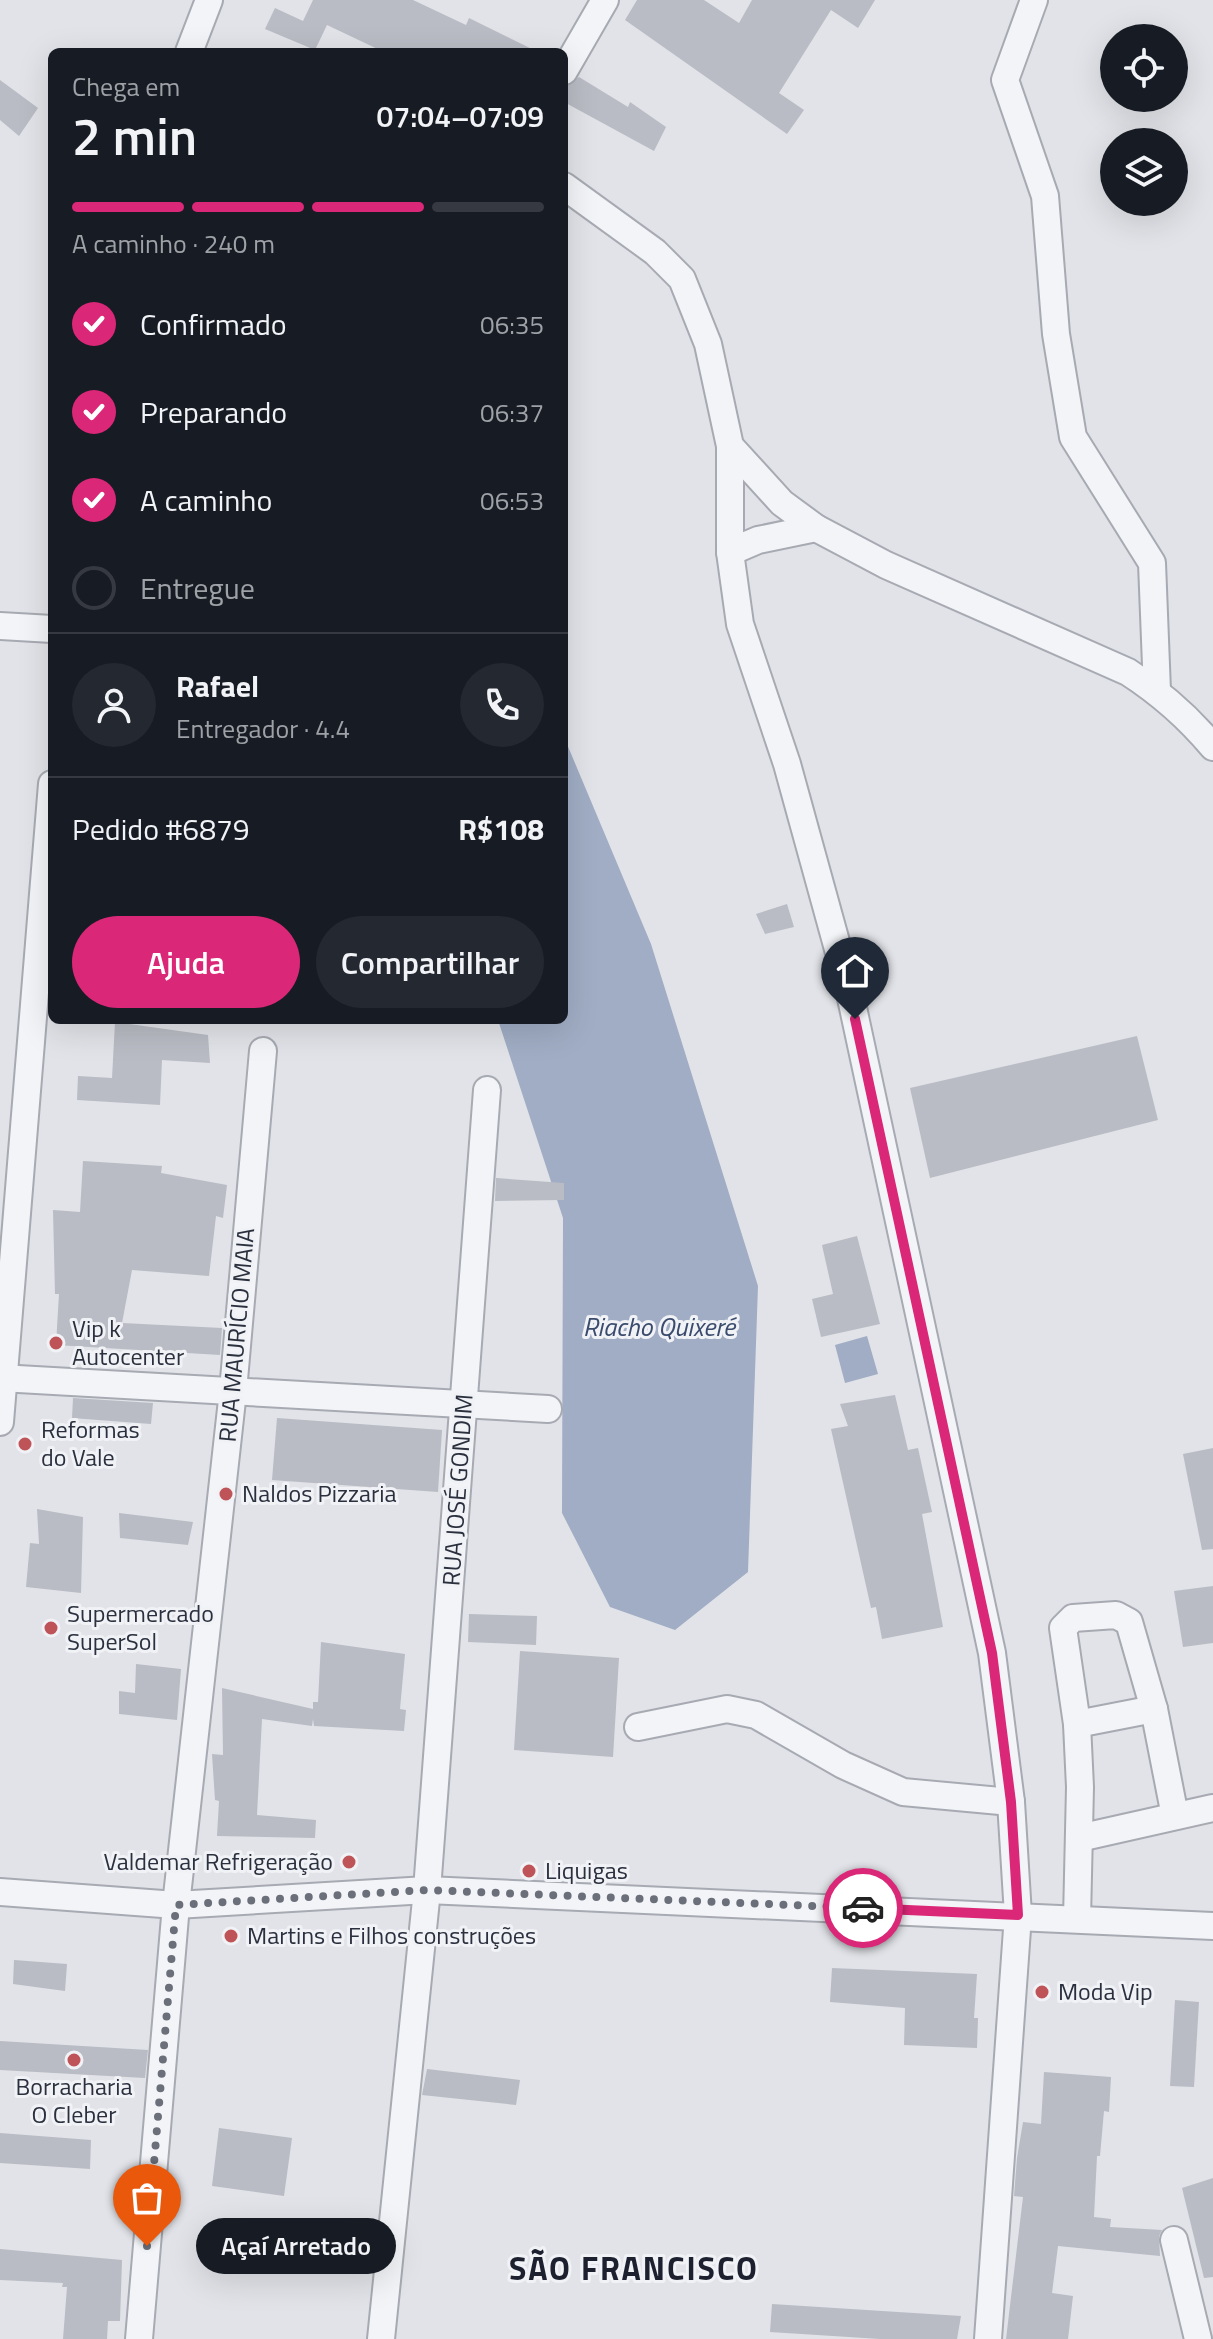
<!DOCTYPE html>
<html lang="pt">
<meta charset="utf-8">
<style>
body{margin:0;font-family:"Titillium Web",sans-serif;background:#242831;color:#f1f3f6;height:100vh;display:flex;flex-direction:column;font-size:30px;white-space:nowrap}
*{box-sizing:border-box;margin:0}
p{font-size:26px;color:#9ea1a6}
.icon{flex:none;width:44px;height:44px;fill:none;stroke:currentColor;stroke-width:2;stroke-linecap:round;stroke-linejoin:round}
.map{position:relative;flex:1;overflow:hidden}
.sheet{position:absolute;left:48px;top:48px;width:520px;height:976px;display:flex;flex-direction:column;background:#171b24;border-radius:12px;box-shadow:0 8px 32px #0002}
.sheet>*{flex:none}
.fabs{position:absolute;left:1100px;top:24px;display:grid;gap:16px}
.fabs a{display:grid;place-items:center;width:88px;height:88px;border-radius:50%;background:#171b24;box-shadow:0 8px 32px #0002;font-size:40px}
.pin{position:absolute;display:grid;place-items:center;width:68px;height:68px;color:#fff;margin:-82px -34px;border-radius:50% 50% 50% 0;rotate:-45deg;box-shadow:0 0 8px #0007}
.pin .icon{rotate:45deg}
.courier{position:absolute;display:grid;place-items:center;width:80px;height:80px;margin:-40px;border:6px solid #db2777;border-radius:50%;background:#fff;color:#222;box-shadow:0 2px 10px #0007}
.bubble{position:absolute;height:56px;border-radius:28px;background:#171b24;box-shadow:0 8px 32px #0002;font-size:26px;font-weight:600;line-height:56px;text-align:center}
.summary em{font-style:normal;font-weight:600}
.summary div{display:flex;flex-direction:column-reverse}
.summary{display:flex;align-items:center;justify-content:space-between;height:136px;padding:0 24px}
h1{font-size:52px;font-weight:600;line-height:60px}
.bar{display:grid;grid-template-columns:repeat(4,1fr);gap:12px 8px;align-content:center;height:96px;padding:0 24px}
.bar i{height:10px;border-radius:6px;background:#363941}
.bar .selected{background:#db2777}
.bar p{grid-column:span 4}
.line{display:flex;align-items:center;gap:20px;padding:0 24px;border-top:2px solid #363941}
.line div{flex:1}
.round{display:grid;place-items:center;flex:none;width:84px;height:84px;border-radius:42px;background:#242831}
ol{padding:0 24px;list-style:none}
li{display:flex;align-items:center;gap:24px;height:88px}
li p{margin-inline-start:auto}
li .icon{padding:8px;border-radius:50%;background:#db2777;color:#fff;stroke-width:4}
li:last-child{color:#9ea1a6}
li i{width:44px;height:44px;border:4px solid #363941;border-radius:50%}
.cta{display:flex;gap:16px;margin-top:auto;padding:16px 24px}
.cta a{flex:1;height:92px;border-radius:48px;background:#db2777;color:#fff;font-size:32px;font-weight:600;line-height:92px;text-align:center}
.cta a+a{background:#242831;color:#f1f3f6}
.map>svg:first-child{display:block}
.water{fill:#a0adc4}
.building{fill:#b9bcc4}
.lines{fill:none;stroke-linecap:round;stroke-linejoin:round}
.street-casing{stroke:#a7aab2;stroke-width:30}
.street{stroke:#f3f4f7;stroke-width:26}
.done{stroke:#6b6f7a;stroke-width:8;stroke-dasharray:0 14.4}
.route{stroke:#db2777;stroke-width:10}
.poi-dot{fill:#bf5458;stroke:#f0f2f6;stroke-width:3}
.labels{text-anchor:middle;stroke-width:6;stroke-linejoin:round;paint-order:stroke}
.poi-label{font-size:24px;fill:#2b303e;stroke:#f0f2f6;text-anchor:start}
.street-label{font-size:24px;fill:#2b303e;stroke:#f0f2f6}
.water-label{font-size:26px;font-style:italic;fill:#3a4b6d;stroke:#f0f2f6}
.district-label{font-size:32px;font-weight:bold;letter-spacing:2px;fill:#1d212f;stroke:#f0f2f6}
</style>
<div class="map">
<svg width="1213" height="2339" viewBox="0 0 1213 2339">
<rect width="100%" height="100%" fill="#e1e3e8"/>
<g class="water">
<path d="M564,737l87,207 107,342 -10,286 -73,58 -65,-23 -48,-94 1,-295 -65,-198h66z"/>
<path d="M867,1336l11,38 -33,9 -10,-38z"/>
</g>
<g class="building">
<path d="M313,0h100l53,25 3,-7 69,34h-154l-57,-27 -12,25 -50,-21 10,-21 28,13z"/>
<path d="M637,0h67l35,23 13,-23h123l-17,28 -27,-18 -52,83 25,17 -17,24 -162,-114z"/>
<path d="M579,77l49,30 2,-5 36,25 -12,24 -90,-49v-15z"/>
<path d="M0,80l38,28 -19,28 -19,-16z"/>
<path d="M787,904l7,23 -29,7 -9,-20z"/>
<path d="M115,1022l93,13 2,28 -48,-3 -2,45 -83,-5 1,-24 34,2z"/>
<path d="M1137,1036l21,84 -228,58 -20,-90z"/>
<path d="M83,1161l79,5 -1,7 66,12 -4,33 -7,-2 -7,60 -77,-6 -10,53 100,5 -2,27 -164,-10 3,-51h-4l-2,-84 27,2z"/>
<path d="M496,1178l68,5v17l-69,1z"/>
<path d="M857,1236l23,88 -59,13 -9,-38 21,-5 -11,-49z"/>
<path d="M895,1395l13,55 10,-2 14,64 -10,2 21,113 -61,12 -6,-32 -5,1 -40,-179 17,-3 -8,-22z"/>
<path d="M73,1398l80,5 -2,21 -79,-6z"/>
<path d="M277,1418l165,12 -4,62 -166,-12z"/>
<path d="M1213,1448v101l-11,1 -19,-96z"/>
<path d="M37,1509l46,8 -2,76 -55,-6 4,-44 9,1z"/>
<path d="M119,1513l74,9 -5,23 -68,-7z"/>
<path d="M1213,1586v57l-30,4 -9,-56z"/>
<path d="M469,1614l68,2 -1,29 -68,-3z"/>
<path d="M321,1642l84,12 -5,55 6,1 -2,21 -90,-5 -1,-7 -1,7 -50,-7 -5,96 59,5 -1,18 -98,-2 2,-35 -4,-1 -3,-46 11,1 -1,-67 91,21v-7h5z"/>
<path d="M520,1651l99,7 -6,99 -99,-7z"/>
<path d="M136,1664l45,5 -4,51 -58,-6v-23l16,2z"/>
<path d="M14,1960l53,4 -2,27 -52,-7z"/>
<path d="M832,1968l145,6 -3,44h4l-1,30 -73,-3 1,-37 -75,-6z"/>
<path d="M1175,2000l24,2 -5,85 -24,-1z"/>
<path d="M0,2041l148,9 -3,28 -145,-8z"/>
<path d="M427,2069l93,11 -4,25 -94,-10z"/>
<path d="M1044,2072l67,5 -2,35 -5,-1 -4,45h-3l-3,61 17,2 -1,8 52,3 -3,6 1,20 -102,-10 -6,47 21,3 -5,43h-62l17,-142 -9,-1 3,-38 6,-36 18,2z"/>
<path d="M219,2128l73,10 -8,58 -72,-10z"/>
<path d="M0,2133l91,7 -1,29 -90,-6z"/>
<path d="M1213,2178v99l-9,1 -22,-90z"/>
<path d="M0,2249l122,11 -2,61h-12l-1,18h-44l4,-52h-5l1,-4 -63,-3z"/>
<path d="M772,2304l189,12 -4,23h-77l-110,-7z"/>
</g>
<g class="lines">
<g class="street-casing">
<g id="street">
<path d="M1034,0l-29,80 40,116 11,138 17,103 79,126 5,128"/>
<path d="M189,52l20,-52"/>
<path d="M564,71l41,-71"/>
<path d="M564,186l91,66 27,27 26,65 22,102 52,57 34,25 70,37 242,107c34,22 60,45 85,75"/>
<path d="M730,446v106l10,72 47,140 62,225 143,664 19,149 7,113 -30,424"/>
<path d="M730,552l28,-12 58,-12"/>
<path d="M0,626l52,3"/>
<path d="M0,1378l548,31"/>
<path d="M0,1422l52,-638"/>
<path d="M1077,1724l77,-15"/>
<path d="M638,1727l89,-18 29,6 87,50 60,27 108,10"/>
<path d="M1079,1838l134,-30"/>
<path d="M0,1892l176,13 251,-15 786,36"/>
<path d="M1077,1919l3,-132 -3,-63 -14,-96 10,-10 43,-3 13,7 25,87 21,107"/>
<path d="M1174,2240l24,99"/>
<path d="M139,2339l37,-434 57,-514 30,-340"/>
<path d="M381,2339l46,-449 60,-800"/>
</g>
</g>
<use href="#street" class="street"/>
</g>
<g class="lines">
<path class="done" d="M147,2246l29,-341 251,-15 436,18"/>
<path class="route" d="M855,1019l137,634 19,149 7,113 -155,-7"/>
</g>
<g class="poi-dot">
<circle cx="56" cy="1343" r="8"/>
<circle cx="25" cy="1444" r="8"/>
<circle cx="226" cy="1494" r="8"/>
<circle cx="51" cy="1628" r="8"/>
<circle cx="349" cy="1862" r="8"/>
<circle cx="529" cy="1871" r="8"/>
<circle cx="231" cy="1936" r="8"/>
<circle cx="1042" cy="1992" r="8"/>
<circle cx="74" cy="2060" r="8"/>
</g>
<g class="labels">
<g class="poi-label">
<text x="72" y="1337">Vip k<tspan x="72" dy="28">Autocenter</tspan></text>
<text x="41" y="1438">Reformas<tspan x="41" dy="28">do Vale</tspan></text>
<text x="242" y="1502">Naldos Pizzaria</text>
<text x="67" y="1622">Supermercado<tspan x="67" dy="28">SuperSol</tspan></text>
<text x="333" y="1870" text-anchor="end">Valdemar Refrigeração</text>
<text x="545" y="1879">Liquigas</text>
<text x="247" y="1944">Martins e Filhos construções</text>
<text x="1058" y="2000">Moda Vip</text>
<text x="74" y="2095" text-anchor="middle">Borracharia<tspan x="74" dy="28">O Cleber</tspan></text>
</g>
<g class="street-label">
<text transform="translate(237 1335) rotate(-85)" y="8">RUA MAURÍCIO MAIA</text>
<text transform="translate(458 1490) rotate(-86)" y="8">RUA JOSÉ GONDIM</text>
</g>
<g class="water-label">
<text x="659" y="1336">Riacho Quixeré</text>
</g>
<g class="district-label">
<text x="634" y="2280">SÃO FRANCISCO</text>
</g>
</g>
</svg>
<div class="fabs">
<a><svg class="icon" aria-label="locate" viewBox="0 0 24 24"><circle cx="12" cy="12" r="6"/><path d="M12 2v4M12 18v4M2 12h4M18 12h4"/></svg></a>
<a><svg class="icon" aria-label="layers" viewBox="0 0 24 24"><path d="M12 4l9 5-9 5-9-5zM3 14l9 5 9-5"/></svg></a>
</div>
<div class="pin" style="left:147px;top:2246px;background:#ea580c"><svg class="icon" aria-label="bag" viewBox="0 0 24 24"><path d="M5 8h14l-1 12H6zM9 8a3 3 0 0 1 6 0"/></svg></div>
<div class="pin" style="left:855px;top:1019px;background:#1f2937"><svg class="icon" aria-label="home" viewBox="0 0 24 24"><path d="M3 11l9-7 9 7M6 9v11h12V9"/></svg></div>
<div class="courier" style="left:863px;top:1908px"><svg class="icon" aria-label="car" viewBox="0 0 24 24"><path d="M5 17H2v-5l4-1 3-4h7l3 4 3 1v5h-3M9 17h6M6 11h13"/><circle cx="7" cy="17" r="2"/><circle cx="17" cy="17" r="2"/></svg></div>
<div class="bubble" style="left:196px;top:2218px;width:200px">Açaí Arretado</div>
<section class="sheet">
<div class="summary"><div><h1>2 min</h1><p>Chega em</p></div><em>07:04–07:09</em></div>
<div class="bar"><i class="selected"></i><i class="selected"></i><i class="selected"></i><i></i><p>A caminho · 240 m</p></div>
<ol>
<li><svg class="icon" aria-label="check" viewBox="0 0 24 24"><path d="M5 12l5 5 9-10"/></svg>Confirmado<p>06:35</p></li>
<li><svg class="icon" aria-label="check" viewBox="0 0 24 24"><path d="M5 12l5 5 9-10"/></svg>Preparando<p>06:37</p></li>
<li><svg class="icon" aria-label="check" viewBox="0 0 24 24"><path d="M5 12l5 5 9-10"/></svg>A caminho<p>06:53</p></li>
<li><i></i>Entregue</li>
</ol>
<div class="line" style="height:144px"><a class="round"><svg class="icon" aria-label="person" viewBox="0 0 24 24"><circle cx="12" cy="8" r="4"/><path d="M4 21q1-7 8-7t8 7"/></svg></a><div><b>Rafael</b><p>Entregador · 4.4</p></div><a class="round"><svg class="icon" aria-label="phone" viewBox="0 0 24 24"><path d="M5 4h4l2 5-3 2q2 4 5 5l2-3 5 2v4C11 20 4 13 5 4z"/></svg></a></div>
<div class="line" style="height:104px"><div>Pedido #6879</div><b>R$108</b></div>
<div class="cta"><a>Ajuda</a><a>Compartilhar</a></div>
</section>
</div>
